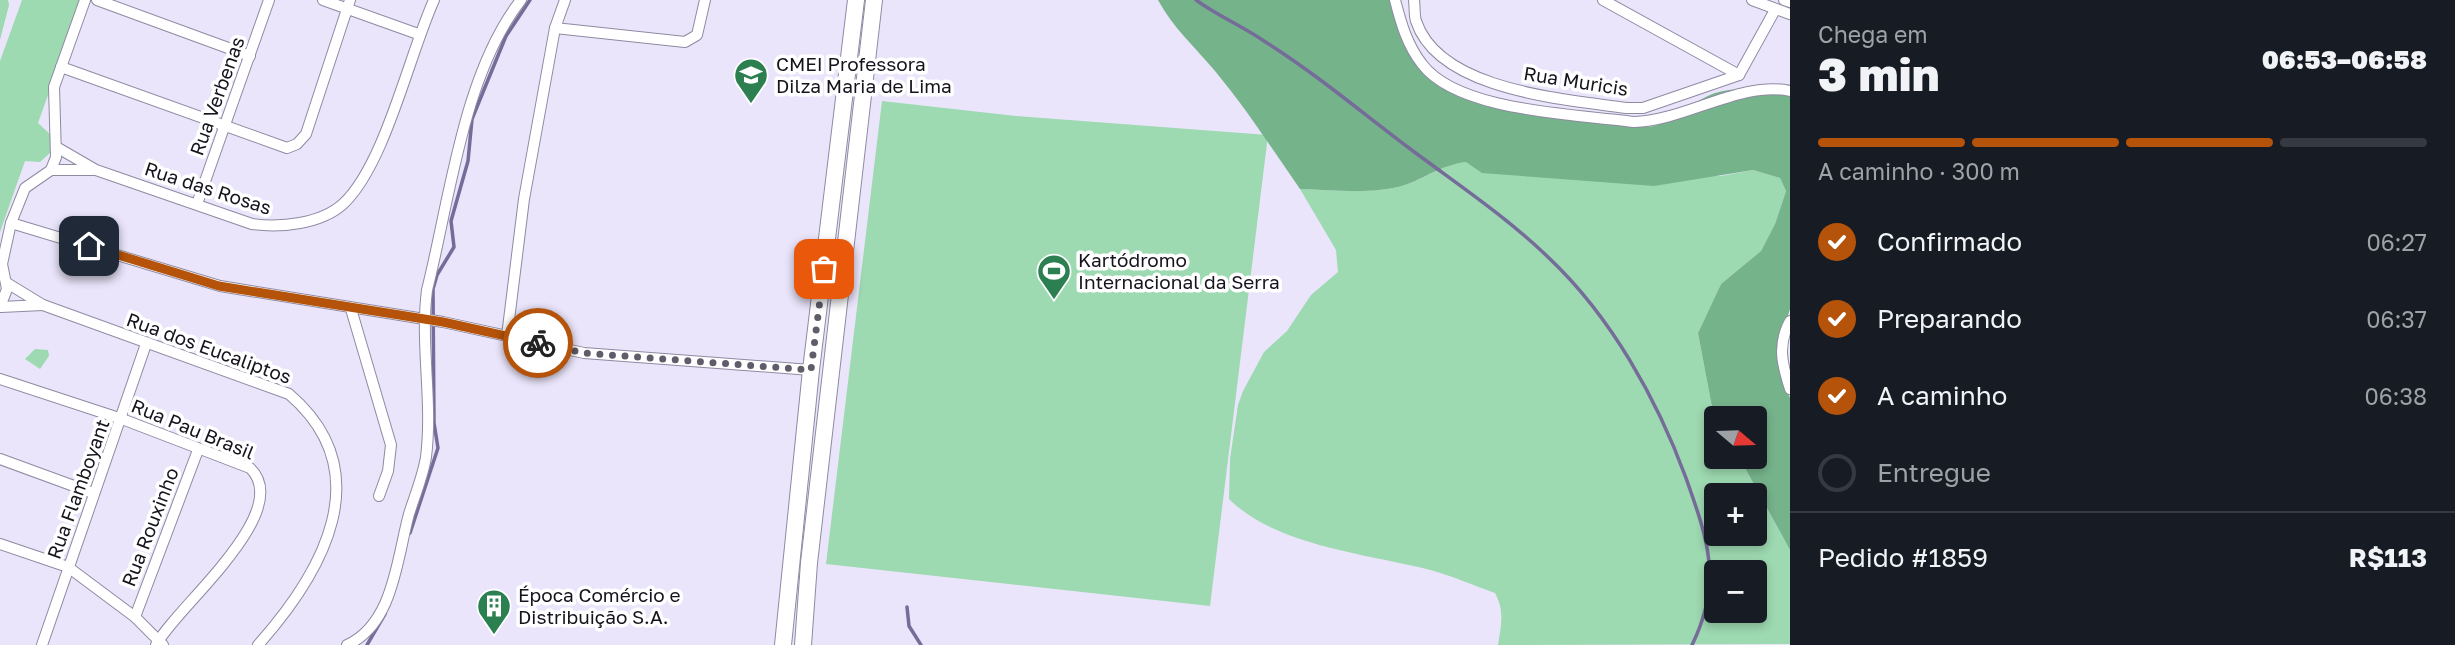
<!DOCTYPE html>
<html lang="pt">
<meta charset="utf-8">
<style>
body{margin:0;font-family:"Golos Text",sans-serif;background:#20242c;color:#f1f3f6;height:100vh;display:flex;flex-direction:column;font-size:26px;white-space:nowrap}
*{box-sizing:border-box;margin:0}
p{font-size:23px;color:#9ea1a6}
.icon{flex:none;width:38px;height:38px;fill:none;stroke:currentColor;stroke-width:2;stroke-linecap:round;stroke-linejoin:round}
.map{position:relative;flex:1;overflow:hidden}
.details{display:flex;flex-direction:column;background:#171b24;width:665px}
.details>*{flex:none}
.needle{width:46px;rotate:109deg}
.controls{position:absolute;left:1704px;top:406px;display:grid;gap:14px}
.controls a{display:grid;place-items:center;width:63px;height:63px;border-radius:7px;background:#171b24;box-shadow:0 4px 10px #0003;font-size:35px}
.pin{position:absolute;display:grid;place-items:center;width:60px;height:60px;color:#fff;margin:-30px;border-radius:14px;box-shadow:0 4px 10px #0006}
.courier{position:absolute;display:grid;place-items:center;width:70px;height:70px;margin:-35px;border:5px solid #b45309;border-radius:50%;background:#fff;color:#222;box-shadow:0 2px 9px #0007}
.summary em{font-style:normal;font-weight:800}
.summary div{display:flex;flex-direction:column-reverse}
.summary{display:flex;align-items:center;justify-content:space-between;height:119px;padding:0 28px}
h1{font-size:46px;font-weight:800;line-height:52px}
.bar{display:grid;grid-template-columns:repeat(4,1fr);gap:10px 7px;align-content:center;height:84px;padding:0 28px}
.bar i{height:9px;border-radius:5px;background:#363941}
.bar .active{background:#b45309}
.bar p{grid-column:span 4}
.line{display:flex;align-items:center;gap:18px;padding:0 28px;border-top:2px solid #363941}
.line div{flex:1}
ol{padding:0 28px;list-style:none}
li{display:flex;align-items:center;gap:21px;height:77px}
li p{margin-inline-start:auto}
li .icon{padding:7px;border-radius:50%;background:#b45309;color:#fff;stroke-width:4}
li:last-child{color:#9ea1a6}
li i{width:38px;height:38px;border:4px solid #363941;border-radius:50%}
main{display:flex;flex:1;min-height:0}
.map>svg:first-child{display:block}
.green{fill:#9dd9b1;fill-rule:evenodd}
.forest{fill:#75b38b}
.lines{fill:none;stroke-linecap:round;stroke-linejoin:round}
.stream{stroke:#766c99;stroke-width:3.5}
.minor-casing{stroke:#8f8aa2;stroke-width:12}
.secondary-casing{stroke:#8f8aa2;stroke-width:18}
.minor{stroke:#fff;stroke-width:10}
.secondary{stroke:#fff;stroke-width:16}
.done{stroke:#605c6a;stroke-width:7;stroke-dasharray:0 12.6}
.route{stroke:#b45309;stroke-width:9}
.labels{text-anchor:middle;stroke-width:7;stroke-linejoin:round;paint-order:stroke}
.poi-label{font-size:19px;fill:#15131c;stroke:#fff;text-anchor:start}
.street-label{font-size:19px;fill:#15131c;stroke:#fff}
</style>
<main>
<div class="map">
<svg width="1790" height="645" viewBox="0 0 1790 645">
<rect width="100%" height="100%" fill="#eae5fb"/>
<g class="green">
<path d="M0,0h8l1,5 -9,35z"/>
<path d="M22,0h60l-44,123 15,14 -2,15 -11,10 -15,-1 -25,71v-171z"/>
<path d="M882,101l134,15 252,19 -58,471 -384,-42z"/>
<path d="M1466,162l255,14 32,-6 27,8 6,13 -11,33 -14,27 -40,33 -23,49 14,74 6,11 -1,39h22l51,93v94l-292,1c3,-19 7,-34 -3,-52 -20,-7 -40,-16 -61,-22 -64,-17 -157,-24 -205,-72l1,-40 8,-54 5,-14 21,-39 23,-21 24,-36 27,-23 -2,-22 -36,-61c33,1 73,6 105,-4 24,-8 34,-19 61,-23zM1717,495h38v39h-38zM1717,572h38v39h-38z"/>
<path d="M35,349l13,1 1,6 -9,13 -15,-10z"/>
</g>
<path class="forest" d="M1158,0h233c12,31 23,59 50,80 18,15 191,52 213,46 22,-6 40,-26 61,-33 23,-8 52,-2 75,-1v217l-11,35 5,37 6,17v152l-51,-93h16v-39h-37l-6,-11 -14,-74 23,-49 40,-33 14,-27 11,-33 -6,-13 -27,-8 -99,16 -172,-13 -16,-11c-27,4 -38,15 -61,23 -32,10 -72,5 -105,4 -28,-40 -54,-81 -85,-118 -20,-24 -42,-43 -57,-71z"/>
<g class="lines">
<g class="stream">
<path d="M1196,0c22,16 46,26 68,41 51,32 97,71 145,107 48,36 98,69 141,111 61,58 107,140 136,219 22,62 37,104 6,167"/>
<path d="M410,533l28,-85 -4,-25 -1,-134 4,-14 17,-28 -3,-26 17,-60 4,-42 34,-83 24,-36"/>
<path d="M907,607l2,19 12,19"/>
<path d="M367,645l18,-31"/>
</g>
<g class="minor-casing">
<g id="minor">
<path d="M97,0l153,56"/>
<path d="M323,0l95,34"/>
<path d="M565,0l-10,28 130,14 12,-7 8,-35"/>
<path d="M1395,0c6,23 12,45 27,64 36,48 154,50 212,58 50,-1 108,-42 156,-31"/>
<path d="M1414,0c1,7 0,15 2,21 23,70 149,78 210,87h17l96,-33 36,-65"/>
<path d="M1603,0l136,75"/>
<path d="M1752,0l38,14"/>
<path d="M1784,0l6,2"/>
<path d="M61,67l226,81 10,-4 9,-10 44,-134"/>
<path d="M58,148l38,22 156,54c28,4 69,0 91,-20 42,-39 66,-149 91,-204"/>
<path d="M51,170h42"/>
<path d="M197,204l72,-204"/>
<path d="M11,223l209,63 223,36 141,31 227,17"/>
<path d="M7,283l36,22 246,89c91,78 34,178 -31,251"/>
<path d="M0,307l7,-18 -5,-25 9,-41 14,-35 26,-18 5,-13 -2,-70 31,-87"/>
<path d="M1,307l42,-2"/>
<path d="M351,309l40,136 -3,26 -9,25"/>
<path d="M1790,321c-13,24 -8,43 0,68"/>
<path d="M507,336l17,-137 31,-171"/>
<path d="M0,379l122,40 128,49c46,44 -75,140 -94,177"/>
<path d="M0,459l93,34"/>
<path d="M0,544l68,23 67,50 28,28"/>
<path d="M135,617l63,-167"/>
<path d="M42,645l104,-301"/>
<path d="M347,645c47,-21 50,-88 62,-131 6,-19 14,-38 17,-57 7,-56 -6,-112 1,-167 23,-91 36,-216 94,-290"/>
</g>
</g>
<g class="secondary-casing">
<g id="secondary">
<path d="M783,645l28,-275 45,-370"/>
<path d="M803,645l6,-82 65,-563"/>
</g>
</g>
<use href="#minor" class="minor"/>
<use href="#secondary" class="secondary"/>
</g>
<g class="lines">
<path class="done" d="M538,343l46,10 227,17 13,-101"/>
<path class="route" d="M89,246l130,40 224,36 95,21"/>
</g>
<defs>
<g id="school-pin" transform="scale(1.75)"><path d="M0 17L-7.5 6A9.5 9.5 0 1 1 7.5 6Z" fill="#2c7f50" stroke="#fff"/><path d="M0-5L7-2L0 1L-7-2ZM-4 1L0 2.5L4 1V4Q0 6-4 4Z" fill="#fff"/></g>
<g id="stadium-pin" transform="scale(1.75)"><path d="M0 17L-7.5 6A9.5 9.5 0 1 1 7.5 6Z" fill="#2c7f50" stroke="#fff"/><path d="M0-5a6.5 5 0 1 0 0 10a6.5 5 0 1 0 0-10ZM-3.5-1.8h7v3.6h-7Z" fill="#fff"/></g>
<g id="building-pin" transform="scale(1.75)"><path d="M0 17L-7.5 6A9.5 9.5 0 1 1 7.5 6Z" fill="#2c7f50" stroke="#fff"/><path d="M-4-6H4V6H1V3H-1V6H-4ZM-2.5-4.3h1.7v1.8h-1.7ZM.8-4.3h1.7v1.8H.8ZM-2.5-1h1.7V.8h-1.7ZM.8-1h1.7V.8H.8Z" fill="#fff"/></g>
</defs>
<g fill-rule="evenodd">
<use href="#school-pin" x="751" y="75"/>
<use href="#stadium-pin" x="1054" y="271"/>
<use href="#building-pin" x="494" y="606"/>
</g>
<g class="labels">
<g class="poi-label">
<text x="776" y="71">CMEI Professora<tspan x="776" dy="22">Dilza Maria de Lima</tspan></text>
<text x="1078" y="267">Kartódromo<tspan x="1078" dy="22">Internacional da Serra</tspan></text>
<text x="518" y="602">Época Comércio e<tspan x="518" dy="22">Distribuição S.A.</tspan></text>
</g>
<g class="street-label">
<text transform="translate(1576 81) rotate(9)" y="7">Rua Muricis</text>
<text transform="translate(217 96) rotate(-70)" y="7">Rua Verbenas</text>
<text transform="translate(208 188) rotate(18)" y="7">Rua das Rosas</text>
<text transform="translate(209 348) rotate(20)" y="7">Rua dos Eucaliptos</text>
<text transform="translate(193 429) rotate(22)" y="7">Rua Pau Brasil</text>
<text transform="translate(78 489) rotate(-70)" y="7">Rua Flamboyant</text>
<text transform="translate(150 527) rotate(-69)" y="7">Rua Rouxinho</text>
</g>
</g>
</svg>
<div class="controls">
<a><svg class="needle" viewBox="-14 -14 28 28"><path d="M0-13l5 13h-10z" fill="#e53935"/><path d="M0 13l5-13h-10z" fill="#9ea1a6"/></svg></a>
<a>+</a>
<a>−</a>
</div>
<div class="pin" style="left:824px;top:269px;background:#ea580c"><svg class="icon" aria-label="bag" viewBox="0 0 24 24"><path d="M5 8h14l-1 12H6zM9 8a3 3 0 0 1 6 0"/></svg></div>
<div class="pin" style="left:89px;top:246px;background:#1f2937"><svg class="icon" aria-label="home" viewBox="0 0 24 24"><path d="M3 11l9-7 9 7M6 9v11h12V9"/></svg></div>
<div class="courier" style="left:538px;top:343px"><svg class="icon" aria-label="bike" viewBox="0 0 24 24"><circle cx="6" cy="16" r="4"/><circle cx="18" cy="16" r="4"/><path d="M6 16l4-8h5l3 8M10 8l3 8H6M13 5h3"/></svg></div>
</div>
<section class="details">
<div class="summary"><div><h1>3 min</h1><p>Chega em</p></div><em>06:53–06:58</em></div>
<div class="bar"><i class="active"></i><i class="active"></i><i class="active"></i><i></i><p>A caminho · 300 m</p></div>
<ol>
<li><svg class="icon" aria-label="check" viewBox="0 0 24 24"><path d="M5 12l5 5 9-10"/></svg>Confirmado<p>06:27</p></li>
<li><svg class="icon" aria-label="check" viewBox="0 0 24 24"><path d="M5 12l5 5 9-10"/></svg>Preparando<p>06:37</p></li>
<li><svg class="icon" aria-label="check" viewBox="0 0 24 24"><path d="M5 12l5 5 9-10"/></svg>A caminho<p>06:38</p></li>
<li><i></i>Entregue</li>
</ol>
<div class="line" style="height:91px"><div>Pedido #1859</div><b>R$113</b></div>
</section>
</main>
